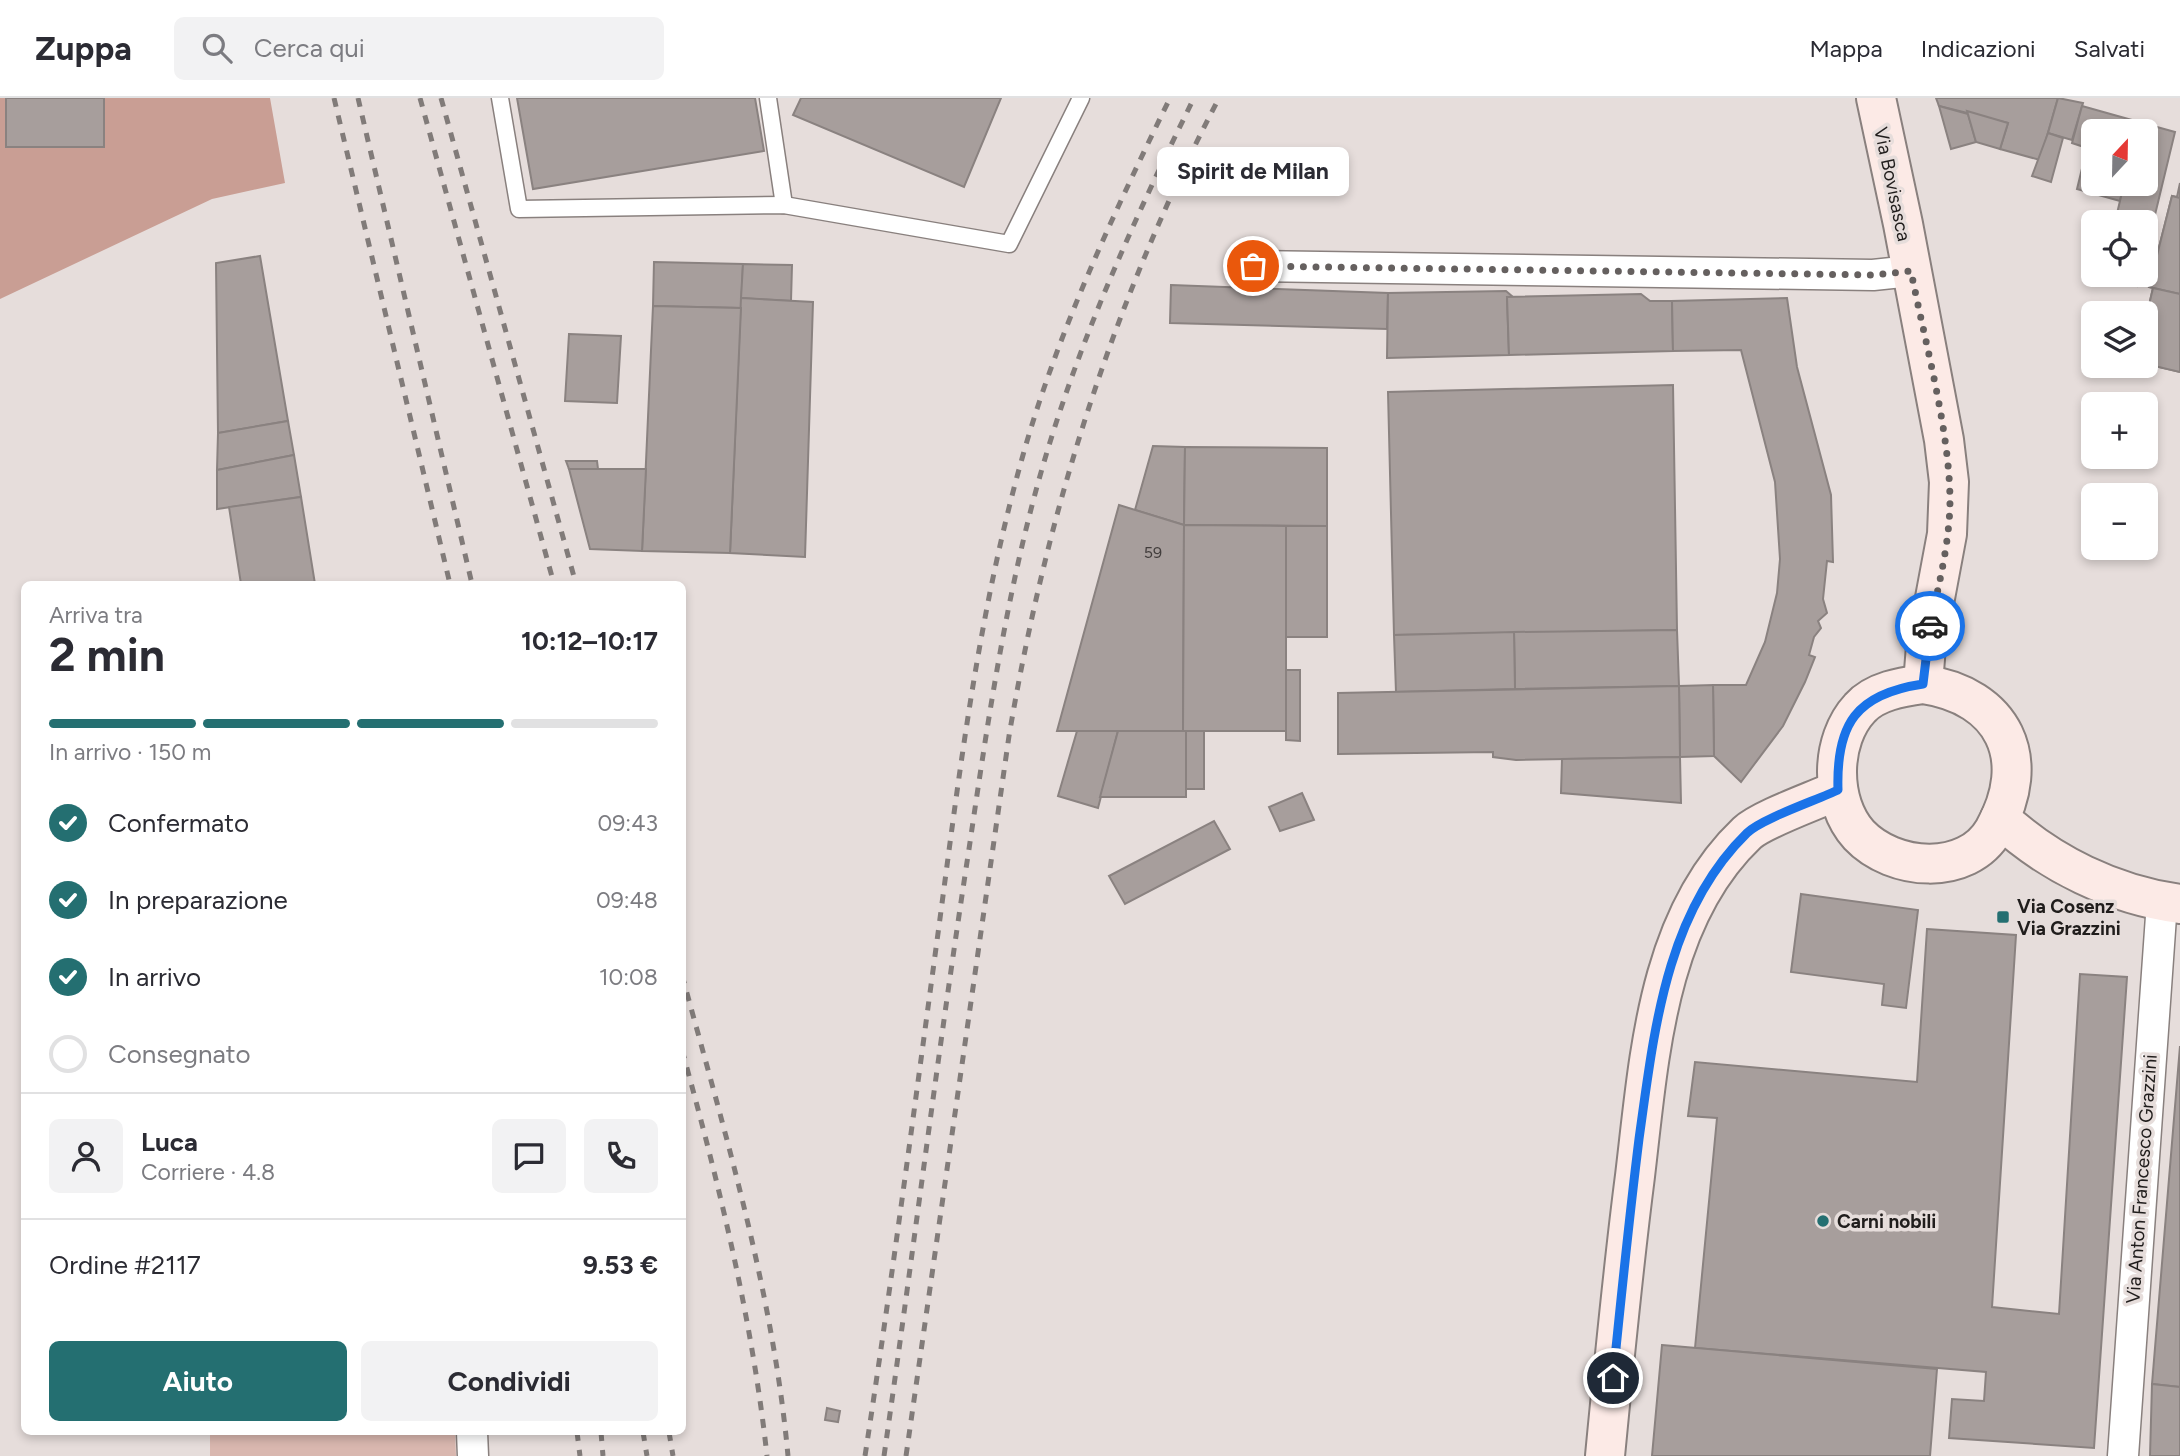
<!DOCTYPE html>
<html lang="it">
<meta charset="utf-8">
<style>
body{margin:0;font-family:Figtree,sans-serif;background:#f2f2f3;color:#2b2b33;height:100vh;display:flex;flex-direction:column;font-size:26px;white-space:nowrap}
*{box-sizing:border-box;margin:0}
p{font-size:23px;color:#7c7c81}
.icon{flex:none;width:38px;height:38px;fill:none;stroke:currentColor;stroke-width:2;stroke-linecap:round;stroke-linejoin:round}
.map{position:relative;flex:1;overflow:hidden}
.sheet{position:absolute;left:21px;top:483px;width:665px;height:854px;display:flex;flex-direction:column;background:#fff;border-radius:10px;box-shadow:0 4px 10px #0003}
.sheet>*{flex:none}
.needle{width:46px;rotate:22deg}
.controls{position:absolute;left:2081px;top:21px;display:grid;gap:14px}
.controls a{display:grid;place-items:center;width:77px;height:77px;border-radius:10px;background:#fff;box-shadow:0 4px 10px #0003;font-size:35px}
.pin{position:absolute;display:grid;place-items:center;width:60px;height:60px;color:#fff;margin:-30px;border:4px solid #fff;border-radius:50%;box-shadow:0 2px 7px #0007}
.courier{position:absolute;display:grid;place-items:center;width:70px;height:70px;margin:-35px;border:5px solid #1a73e8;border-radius:50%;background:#fff;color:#222;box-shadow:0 2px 9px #0007}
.bubble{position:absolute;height:49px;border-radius:10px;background:#fff;box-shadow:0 4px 10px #0003;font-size:23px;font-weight:700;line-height:49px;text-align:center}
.summary em{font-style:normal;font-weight:700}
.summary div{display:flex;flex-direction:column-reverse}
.summary{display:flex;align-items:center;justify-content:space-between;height:119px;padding:0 28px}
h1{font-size:46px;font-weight:700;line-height:52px}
.bar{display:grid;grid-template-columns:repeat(4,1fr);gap:10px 7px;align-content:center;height:84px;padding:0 28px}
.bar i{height:9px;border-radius:5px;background:#e1e1e2}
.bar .active{background:#246f71}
.bar p{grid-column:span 4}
.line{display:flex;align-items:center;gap:18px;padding:0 28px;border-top:2px solid #e1e1e2}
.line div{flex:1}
.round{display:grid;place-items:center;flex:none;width:74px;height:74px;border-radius:10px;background:#f2f2f3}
ol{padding:0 28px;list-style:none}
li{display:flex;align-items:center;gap:21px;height:77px}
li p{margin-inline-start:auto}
li .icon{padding:7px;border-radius:50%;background:#246f71;color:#fff;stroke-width:4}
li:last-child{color:#7c7c81}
li i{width:38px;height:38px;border:4px solid #e1e1e2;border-radius:50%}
.button{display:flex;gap:14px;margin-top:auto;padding:14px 28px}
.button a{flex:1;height:80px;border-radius:10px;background:#246f71;color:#fff;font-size:28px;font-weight:700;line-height:80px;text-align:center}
.button a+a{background:#f2f2f3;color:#2b2b33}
header{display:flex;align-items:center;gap:42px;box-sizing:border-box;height:98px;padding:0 35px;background:#fff;border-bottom:2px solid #e1e1e2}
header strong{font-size:33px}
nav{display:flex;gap:38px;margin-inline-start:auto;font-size:24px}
.search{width:490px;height:63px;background:#f2f2f3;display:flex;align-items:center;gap:18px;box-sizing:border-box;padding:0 24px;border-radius:10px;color:#7c7c81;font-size:26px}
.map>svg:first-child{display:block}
.green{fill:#d9b7af}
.forest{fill:#c99e94}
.building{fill:#a79e9c;stroke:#8a8280;stroke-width:2}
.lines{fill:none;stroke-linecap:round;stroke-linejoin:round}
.lane-casing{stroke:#89807e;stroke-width:19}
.street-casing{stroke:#89807e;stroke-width:33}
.secondary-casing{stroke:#89807e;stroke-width:42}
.lane{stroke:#fff;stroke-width:16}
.street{stroke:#fff;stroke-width:30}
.secondary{stroke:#fceae6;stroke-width:38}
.rail{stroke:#817b79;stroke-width:5;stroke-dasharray:9 9;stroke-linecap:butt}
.done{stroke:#65605f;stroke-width:7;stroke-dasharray:0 12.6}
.route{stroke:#1a73e8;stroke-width:9}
.poi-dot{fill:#246f71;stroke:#e6dddb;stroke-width:2.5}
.labels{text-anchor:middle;stroke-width:7;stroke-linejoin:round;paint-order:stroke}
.number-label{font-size:16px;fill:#423d3c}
.street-label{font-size:19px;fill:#201d1c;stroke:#e6dddb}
.poi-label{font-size:19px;font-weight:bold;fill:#201d1c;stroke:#e6dddb;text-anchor:start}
</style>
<header>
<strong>Zuppa</strong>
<div class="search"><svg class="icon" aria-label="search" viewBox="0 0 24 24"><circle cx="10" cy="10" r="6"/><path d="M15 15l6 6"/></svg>Cerca qui</div>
<nav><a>Mappa</a><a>Indicazioni</a><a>Salvati</a></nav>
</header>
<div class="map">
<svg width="2180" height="1358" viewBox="0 0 2180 1358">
<rect width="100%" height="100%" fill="#e6dddb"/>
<path class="green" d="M210,1334h245l1,24h-246z"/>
<path class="forest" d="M0,0h270l15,85 -73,16 -212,100z"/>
<g class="building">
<rect x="6" y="0" width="98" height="49"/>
<path d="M517,0h238l9,53 -231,38z"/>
<path d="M801,0h200l-37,89 -171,-72z"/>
<path d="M1936,0h122l-18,62 -40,-11 8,-26 -69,-17z"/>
<path d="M2058,0l25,5 -11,37 -24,-7z"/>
<path d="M1939,8l29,8 8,28 -25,7z"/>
<path d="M2082,8l57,16 -2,9h-44v53h31l-4,17 -43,-12 10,-41 -15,-5z"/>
<path d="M1967,13l41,12 -8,26 -24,-7z"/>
<path d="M2139,24l36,10 -29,120v-30h-31l9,-38h22v-53h-9z"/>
<path d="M2048,35l15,5 -12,44 -19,-6z"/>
<path d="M2180,85v189l-34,-8v-46l7,-30 -4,-1 23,-91 5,1z"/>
<path d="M2172,98l8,2v96l-31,-7z"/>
<path d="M260,158l28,165 -70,12 -2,-170z"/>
<path d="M654,164l89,2 -2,44 -88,-2z"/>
<path d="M743,166l49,1 -1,36 -50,-3z"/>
<path d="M2102,177h38l-3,11z"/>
<path d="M1171,187l217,8 -1,36 -217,-6z"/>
<path d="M2153,190l27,6v78l-34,-8v-46z"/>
<path d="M1506,193l7,6h-6l2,58 -122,3 1,-65z"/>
<path d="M1641,196l9,7h22l1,50 -164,4 -2,-58z"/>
<path d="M741,200l72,4 -8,255 -75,-4z"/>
<path d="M1787,200l10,69 34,128 2,67 -6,-1 -4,38 4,14 -9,8 3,7 -7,9 -5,18 6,2 -10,25 -22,44 -42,56 -27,-26 -1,-71h33l19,-43 12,-49 3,-34 -5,-77 -34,-132 -68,1 -1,-50z"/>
<path d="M653,208l88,2 -11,245 -88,-2z"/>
<path d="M569,236l52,2 -4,67 -52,-2z"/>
<path d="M1673,287l4,245 -283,5 -6,-243z"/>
<path d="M288,323l6,34 -77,15 1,-37z"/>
<path d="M1153,348l32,1 -1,78 -49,-15z"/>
<path d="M1185,349l142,1v78l-143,-1z"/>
<path d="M294,357l7,42 -84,12v-39z"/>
<path d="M566,363h31l1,8h-29z"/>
<path d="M569,371h77l-4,82 -52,-2z"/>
<path d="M301,399l14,87h-74l-12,-77z"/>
<path d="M1119,407l65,20 -1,206h-126z"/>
<path d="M1184,427l102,1v205h-103z"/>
<rect x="1286" y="428" width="41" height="111"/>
<path d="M1677,532l2,56 -164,3 -1,-57z"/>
<path d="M1514,534l1,57 -119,3 -2,-57z"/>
<path d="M1286,572h14v71l-14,-1z"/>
<path d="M1713,587l1,71 -34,1 -1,-71z"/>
<path d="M1679,588l1,71 -164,3 -23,-3v-5l-155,2v-61z"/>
<path d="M1077,633h41l-20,77 -40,-12z"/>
<path d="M1118,633h68v66h-86z"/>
<rect x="1186" y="633" width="18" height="58"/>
<path d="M1680,659l1,46 -120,-10 1,-34z"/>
<path d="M1302,695l12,27 -34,11 -11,-24z"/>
<path d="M1214,723l16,28 -105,55 -16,-28z"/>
<path d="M1801,796l117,16 -12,98 -24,-3 2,-21 -93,-12z"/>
<path d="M1927,831l89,6 -24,372 67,7 21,-340 47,3 -33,471 -145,-10 3,-39 32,2 2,-29 -291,-24 22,-230 -29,-2 7,-54 222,20z"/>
<path d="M2180,948v341l-28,-3z"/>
<path d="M1662,1247l275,24 -7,87h-278z"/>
<path d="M2152,1286l28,3v69h-30z"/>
<path d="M827,1310l13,3 -2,11 -13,-2z"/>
</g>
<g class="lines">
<g class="lane-casing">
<g id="lane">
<path d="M500,0l19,111 265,-4 225,39 72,-146"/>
<path d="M768,0l16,107"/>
</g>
</g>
<g class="street-casing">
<g id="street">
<path d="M1253,168l620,9 38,-4"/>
<path d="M472,1334l1,24"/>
<path d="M2123,1358l39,-554"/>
</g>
</g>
<g class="secondary-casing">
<g id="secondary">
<path d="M1876,0l27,126 41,216 5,42 -2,52 -21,112 -3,38"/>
<path d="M1923,586c81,12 111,75 71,146 -27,47 -101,41 -135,5 -30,-33 -29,-95 1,-127 15,-17 42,-21 63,-24z"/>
<path d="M2000,720c49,46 114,77 180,86"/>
<path d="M1605,1358c9,-94 18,-187 30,-280 14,-116 21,-257 112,-343 15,-14 70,-33 91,-43"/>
</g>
</g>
<use href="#lane" class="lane"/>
<use href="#street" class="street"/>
<use href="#secondary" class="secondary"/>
<g class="rail">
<path d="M334,0l116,486"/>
<path d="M358,0l114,486"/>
<path d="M420,0l134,486"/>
<path d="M441,0l135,486"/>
<path d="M682,877c43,158 91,317 106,481"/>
<path d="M682,952c37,134 70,268 85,406"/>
<path d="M577,1334l3,24"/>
<path d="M601,1334l2,24"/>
<path d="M643,1334l4,24"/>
<path d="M669,1334l4,24"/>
<path d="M865,1358c27,-176 50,-353 74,-530 21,-158 40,-316 84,-471 35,-124 91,-242 147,-357"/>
<path d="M884,1358c29,-202 54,-405 85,-607 19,-129 38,-261 75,-387 37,-126 92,-247 150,-364"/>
<path d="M906,1358l103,-720c38,-225 104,-435 210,-638"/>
</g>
</g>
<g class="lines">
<path class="done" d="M1253,168l620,9 38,-4c14,72 38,156 39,228 0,42 -11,85 -20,127"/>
<path class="route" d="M1613,1280c8,-80 16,-159 26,-239 15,-106 26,-226 108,-306 14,-14 70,-33 91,-43 -2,-66 18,-96 85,-106l7,-58"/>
</g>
<g class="poi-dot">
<rect x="1996" y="812" width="14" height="14" rx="3.5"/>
<circle cx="1823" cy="1123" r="7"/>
</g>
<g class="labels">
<g class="number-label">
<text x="1153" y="460">59</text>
</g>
<g class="street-label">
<text transform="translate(1893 86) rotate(78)" y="7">Via Bovisasca</text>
<text transform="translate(2141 1081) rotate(-86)" y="7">Via Anton Francesco Grazzini</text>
</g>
<g class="poi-label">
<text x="2017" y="815">Via Cosenz<tspan x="2017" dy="22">Via Grazzini</tspan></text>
<text x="1837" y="1130">Carni nobili</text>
</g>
</g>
</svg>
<div class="controls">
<a><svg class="needle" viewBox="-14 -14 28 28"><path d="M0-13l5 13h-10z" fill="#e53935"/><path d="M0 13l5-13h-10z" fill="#7c7c81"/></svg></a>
<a><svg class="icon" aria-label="locate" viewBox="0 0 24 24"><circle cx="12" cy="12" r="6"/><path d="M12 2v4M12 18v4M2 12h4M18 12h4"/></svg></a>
<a><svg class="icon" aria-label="layers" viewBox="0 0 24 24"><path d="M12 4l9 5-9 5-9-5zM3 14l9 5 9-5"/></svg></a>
<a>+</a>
<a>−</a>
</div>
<div class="pin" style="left:1253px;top:168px;background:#ea580c"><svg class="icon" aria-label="bag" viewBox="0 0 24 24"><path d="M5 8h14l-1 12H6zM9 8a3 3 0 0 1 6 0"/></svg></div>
<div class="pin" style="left:1613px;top:1280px;background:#1f2937"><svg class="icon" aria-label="home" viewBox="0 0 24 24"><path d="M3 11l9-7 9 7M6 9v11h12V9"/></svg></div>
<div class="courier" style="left:1930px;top:528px"><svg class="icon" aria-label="car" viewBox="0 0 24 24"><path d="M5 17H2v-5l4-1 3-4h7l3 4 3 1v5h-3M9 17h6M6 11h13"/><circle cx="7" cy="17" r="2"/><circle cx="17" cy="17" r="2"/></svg></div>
<div class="bubble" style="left:1157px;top:49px;width:192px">Spirit de Milan</div>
<section class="sheet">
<div class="summary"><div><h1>2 min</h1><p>Arriva tra</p></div><em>10:12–10:17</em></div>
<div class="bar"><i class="active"></i><i class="active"></i><i class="active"></i><i></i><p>In arrivo · 150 m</p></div>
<ol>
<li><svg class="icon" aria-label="check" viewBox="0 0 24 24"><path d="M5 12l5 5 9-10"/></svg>Confermato<p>09:43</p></li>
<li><svg class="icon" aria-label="check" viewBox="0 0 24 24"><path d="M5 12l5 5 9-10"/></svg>In preparazione<p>09:48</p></li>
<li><svg class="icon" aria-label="check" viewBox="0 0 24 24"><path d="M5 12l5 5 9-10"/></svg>In arrivo<p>10:08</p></li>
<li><i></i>Consegnato</li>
</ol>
<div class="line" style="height:126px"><a class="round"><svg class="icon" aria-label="person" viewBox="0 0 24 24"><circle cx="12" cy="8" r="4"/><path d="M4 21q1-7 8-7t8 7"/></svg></a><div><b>Luca</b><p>Corriere · 4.8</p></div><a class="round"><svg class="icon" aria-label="chat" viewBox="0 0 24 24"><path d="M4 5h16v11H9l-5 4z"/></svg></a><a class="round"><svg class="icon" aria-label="phone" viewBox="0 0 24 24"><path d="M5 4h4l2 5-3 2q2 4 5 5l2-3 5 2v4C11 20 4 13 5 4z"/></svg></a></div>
<div class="line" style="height:91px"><div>Ordine #2117</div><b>9.53 €</b></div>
<div class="button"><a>Aiuto</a><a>Condividi</a></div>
</section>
</div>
